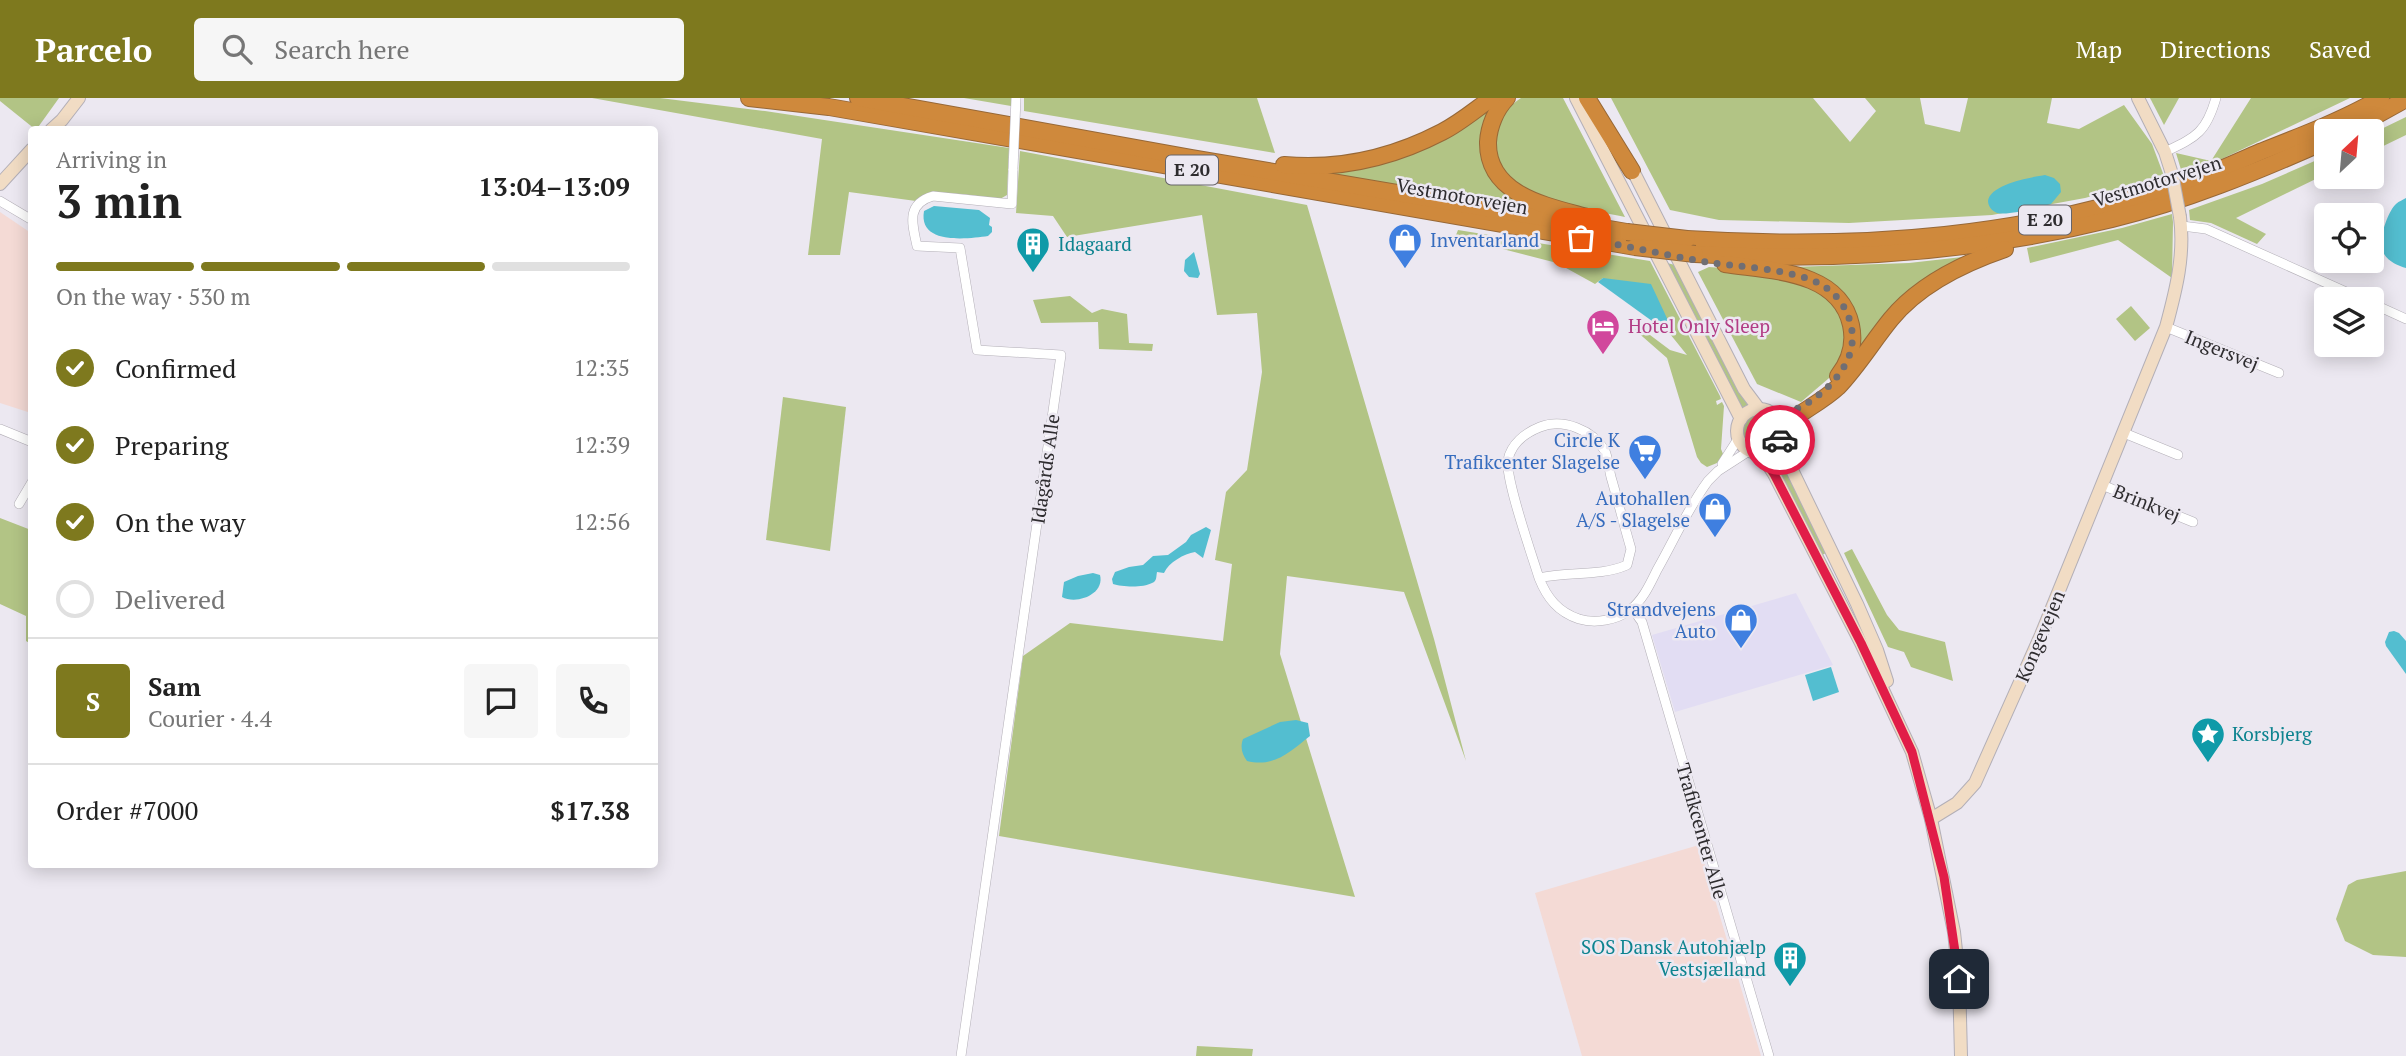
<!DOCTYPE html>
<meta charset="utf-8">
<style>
body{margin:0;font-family:"PT Serif",serif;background:#f6f6f6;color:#222;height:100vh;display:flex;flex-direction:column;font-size:26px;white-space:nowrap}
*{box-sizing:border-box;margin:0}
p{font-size:23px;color:#767676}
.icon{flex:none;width:38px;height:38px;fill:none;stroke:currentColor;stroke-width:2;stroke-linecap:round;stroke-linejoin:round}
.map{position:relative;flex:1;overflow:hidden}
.drawer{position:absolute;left:28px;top:28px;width:630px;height:742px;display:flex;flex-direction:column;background:#fff;border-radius:7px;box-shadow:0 4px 18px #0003}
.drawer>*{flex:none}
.needle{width:46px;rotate:26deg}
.tools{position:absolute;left:2314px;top:21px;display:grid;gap:14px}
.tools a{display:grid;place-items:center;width:70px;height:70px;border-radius:7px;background:#fff;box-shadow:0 4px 18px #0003;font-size:35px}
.pin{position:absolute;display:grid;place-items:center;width:60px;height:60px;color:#fff;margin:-30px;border-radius:14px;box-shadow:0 4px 10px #0006}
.courier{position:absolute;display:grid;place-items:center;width:70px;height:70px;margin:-35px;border:5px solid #e11d48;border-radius:50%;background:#fff;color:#222;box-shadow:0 2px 9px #0007}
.overview em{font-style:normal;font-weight:700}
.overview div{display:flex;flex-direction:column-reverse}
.overview{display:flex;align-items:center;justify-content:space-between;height:119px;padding:0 28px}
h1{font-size:46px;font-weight:700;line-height:52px}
.bar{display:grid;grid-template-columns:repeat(4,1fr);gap:10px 7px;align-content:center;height:84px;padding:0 28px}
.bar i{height:9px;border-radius:5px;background:#e0e0e0}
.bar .active{background:#7e791e}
.bar p{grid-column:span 4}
.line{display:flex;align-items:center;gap:18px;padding:0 28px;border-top:2px solid #e0e0e0}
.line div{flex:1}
.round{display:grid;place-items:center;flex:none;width:74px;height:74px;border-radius:7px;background:#f6f6f6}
ol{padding:0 28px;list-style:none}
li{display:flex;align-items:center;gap:21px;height:77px}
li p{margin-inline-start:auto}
li .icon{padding:7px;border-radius:50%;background:#7e791e;color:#fff;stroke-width:4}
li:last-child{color:#767676}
li i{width:38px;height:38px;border:4px solid #e0e0e0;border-radius:50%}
header{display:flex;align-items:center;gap:42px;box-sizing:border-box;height:98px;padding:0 35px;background:#7e791e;color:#fff}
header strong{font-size:33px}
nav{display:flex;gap:38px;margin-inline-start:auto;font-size:24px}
.search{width:490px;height:63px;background:#f6f6f6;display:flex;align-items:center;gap:18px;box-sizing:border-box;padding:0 24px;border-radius:7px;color:#767676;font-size:26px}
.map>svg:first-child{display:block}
.commercial{fill:#e2ddf3}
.industrial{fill:#f4dad5}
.green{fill:#b2c485}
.water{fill:#53bed0}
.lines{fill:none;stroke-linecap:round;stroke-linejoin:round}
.street-casing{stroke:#b3afb7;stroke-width:10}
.secondary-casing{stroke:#b3afb7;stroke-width:14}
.highway-casing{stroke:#976837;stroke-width:18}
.street{stroke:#fff;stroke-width:9}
.secondary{stroke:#f1dcc4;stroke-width:12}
.highway{stroke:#cf893c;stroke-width:16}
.street-bridge-casing{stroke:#b3afb7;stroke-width:10;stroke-linecap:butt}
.secondary-bridge-casing{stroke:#b3afb7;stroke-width:14;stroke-linecap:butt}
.highway-bridge-casing{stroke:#976837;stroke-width:18;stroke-linecap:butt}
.street-bridge{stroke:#fff;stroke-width:9}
.secondary-bridge{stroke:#f1dcc4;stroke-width:12}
.highway-bridge{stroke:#cf893c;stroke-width:16}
.done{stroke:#706e73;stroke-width:7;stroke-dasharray:0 12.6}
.route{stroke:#e11d48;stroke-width:9}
.labels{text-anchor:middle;stroke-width:5;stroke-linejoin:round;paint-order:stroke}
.shield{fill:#ece8f1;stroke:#676469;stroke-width:2}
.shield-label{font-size:18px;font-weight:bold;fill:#2e2c2f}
.street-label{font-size:19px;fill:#2e2c2f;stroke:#ece8f1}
.shop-label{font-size:19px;fill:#366cbe;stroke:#ece8f1;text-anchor:end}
.culture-label{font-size:19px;fill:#0d838f;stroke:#ece8f1;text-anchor:start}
.hotel-label{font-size:19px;fill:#b23c85;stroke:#ece8f1;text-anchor:start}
</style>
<header>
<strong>Parcelo</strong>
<div class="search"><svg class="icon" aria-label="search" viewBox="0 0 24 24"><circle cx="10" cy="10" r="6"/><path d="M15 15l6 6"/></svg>Search here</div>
<nav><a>Map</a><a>Directions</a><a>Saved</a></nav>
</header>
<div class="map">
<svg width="2406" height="958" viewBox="0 0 2406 958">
<rect width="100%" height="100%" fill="#ece8f1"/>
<path class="commercial" d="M1796,495l37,72 -158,47 -23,-77z"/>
<g class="industrial">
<path d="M0,114l31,21v180l-31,-10z"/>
<path d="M1699,747l62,211h-179l-47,-163z"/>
</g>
<g class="green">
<path d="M0,0h59l-23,32 -36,-29z"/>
<path d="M592,0h68l105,13 244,37 -2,47 -7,4c-19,-2 -73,-13 -84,2l-67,-9 -9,63h-32l14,-116z"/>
<path d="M964,0h47v8z"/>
<path d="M1024,0h233l18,55 -251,-42z"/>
<path d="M1500,0l-12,69 64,45 -227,-39 22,-2z"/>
<path d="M1521,0h42l62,119c-39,-8 -142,-21 -129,-80 3,-18 9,-28 25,-39z"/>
<path d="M1611,0h202l37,44 26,-31 -11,-13h55l5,26 35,8 8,-34h84l-5,25 32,6 45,-24 28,39 12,32 -79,22 -93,17 -143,8 -130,-3 -49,-10z"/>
<path d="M2150,0h29l-15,27z"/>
<path d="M2251,0h99l-143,68 -25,7 -6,-20 35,8z"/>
<path d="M2406,19v18l-35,17v-18z"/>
<path d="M1020,53l287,54 127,434 32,122 -62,-169 -117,-16 -7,78 75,243 -356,-61 24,-180 47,-33 153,18 9,-77 -17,-4 11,-68 21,-22 15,-98 -5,-59 -40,2 -15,-100 -135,22 -14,-21 -37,-3z"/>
<path d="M2326,58v18l-90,44 30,16 -9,10 -46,-21 -21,-3 -1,-10 73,-26z"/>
<path d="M2172,116l1,8 -1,56 -54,-38 -88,23 -3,-15 95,-20z"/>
<path d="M1458,132l192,31 70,135 1,3 -5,2 1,4 5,-3 2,4 -3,43 2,5 -6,9 -10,4 -6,-4 -4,-6 -30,-99 -32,-28 3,-4 32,24 17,5 -17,-21 2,-6 -69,-50 -8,6 -38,-21 -97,-25 -4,-3z"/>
<path d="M1980,157l-24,10 -104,98 2,-44 -62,-52 117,-4z"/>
<path d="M1667,165l8,2 76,140 -11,6z"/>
<path d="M1709,169l13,1 86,15 31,23 10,33 -14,34 -34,29 -44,-18 -59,-112z"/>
<path d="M1070,198l22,17 10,-4 25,5 2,29 24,1 -1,7 -53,-2 -1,-27 -57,1 -8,-23z"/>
<path d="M2131,208l19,22 -15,13 -19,-22z"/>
<path d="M783,299l63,10 -16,144 -64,-11z"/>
<circle cx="1759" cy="333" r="16"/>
<path d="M1777,353l49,102 -4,2 -54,-98z"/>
<path d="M0,420l31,12v114l-5,-3v-25l-26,-12z"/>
<path d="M1852,451l35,66 12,15 46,12 8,39 -42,-14 -7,-15 -16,-5 -44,-94z"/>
<path d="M2406,773v86l-33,-2 -28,-14 -9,-22 12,-34 9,-5z"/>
<path d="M1197,948l56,3 -1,7h-56z"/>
</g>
<g class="water">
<path d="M2045,77l9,3 6,6 1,8 -10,12c-13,3 -42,12 -54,9 -5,-2 -9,-7 -9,-12 2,-17 44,-24 57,-26z"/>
<path d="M2406,100v70c-8,-2 -19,-7 -23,-16 -6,-10 5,-41 13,-48 3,-3 7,-4 10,-6z"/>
<path d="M934,108l45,4 11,8 -1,7 3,2v5l-4,4c-21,3 -70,9 -64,-25z"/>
<path d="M1194,154l6,22 -2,4 -9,-1 -5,-6 1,-11z"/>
<path d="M1603,180l48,6 21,45 -2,5 -72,-52z"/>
<path d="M1206,429l5,3 -8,28 -8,-6c-11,2 -26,10 -31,21l-7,-1c-1,5 0,9 -5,11 -9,5 -30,4 -39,1l-1,-5 3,-7 14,-5 14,-2 10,-9 15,-1 18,-13 5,-7z"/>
<path d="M1093,475l7,2c5,19 -23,30 -38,22l2,-15 14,-6z"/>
<path d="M2394,533l5,2 7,8v33l-20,-28 -1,-4 4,-10z"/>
<path d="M1831,569l8,25 -26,9 -8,-26z"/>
<path d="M1296,622l12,3 2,13c-19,15 -36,32 -63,25 -5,-7 -7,-13 -4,-22l37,-17z"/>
</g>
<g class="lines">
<g class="street-casing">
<g id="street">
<path d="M2165,54c31,-15 41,-19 51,-54"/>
<path d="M0,103l32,19"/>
<path d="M2182,128l24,3 156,70"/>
<path d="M2371,205l35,16"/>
<path d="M2166,229l113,46"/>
<path d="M0,331l32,13"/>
<path d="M2124,335l54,22"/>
<path d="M1722,366l16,-25"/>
<path d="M2102,387l91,37"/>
<path d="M19,406l13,-22"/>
<path d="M1539,480c30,-7 60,-1 88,-13l4,-16c-7,-24 -13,-48 -20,-72 -2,-8 -3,-19 -6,-26 -12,-21 -42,-33 -65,-24 -15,6 -29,17 -32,33 -3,19 24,95 31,118 8,20 19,34 40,41 17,5 37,1 51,-9 13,-10 20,-26 27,-40 17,-30 31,-62 51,-89l10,-10 31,-20"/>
<path d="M1632,510l10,14 127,434"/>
<path d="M961,958l100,-701 -84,-5 -17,-102 -43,-2c-5,-23 -11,-42 16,-50l79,8 1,-35"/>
</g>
</g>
<g class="secondary-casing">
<g id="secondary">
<path d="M1576,0l165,321"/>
<path d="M2138,0l27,54 7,22"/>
<path d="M51,32l11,-10 17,-22"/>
<path d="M1629,65l115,226 15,20"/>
<path d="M0,86l32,-35"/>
<circle cx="1759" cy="333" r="22"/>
<path d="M1779,345l78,161 20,46 10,31"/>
<path d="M1761,356l13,20 87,169 51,109 19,67 23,113 5,47 2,77"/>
<path d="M1931,721l26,-16 18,-20 66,-148 125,-308c10,-37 19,-72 14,-110"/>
</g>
</g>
<g class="highway-casing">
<g id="highway">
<path d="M749,0l80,9 806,140"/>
<path d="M858,0l334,60 435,74"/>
<path d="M1507,0c-11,11 -18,28 -19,44 -1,53 59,64 99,75"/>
<path d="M1587,0l45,73"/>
<path d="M2348,33l58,-32"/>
<path d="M1284,67c56,5 108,-7 158,-33 18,-9 34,-23 50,-34"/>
<path d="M1687,141c176,11 342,-2 509,-60 22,-8 43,-18 64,-27 41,-16 83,-32 121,-54"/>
<path d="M1695,156c141,8 279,-1 417,-35 74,-18 144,-47 214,-78"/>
<path d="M1725,166c45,7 114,6 126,61 4,19 -1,36 -13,51"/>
<path d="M1782,330c17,-16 39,-25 56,-41 20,-21 35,-46 53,-68 28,-34 73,-56 114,-70"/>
</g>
</g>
<use href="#street" class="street"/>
<use href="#secondary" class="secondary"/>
<use href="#highway" class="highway"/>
<g class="street-bridge-casing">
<path id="street-bridge" d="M1013,71l3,-71"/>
</g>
<g class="secondary-bridge-casing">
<path id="secondary-bridge" d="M2172,76l8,43"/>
</g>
<g class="highway-bridge-casing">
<g id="highway-bridge">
<path d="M1627,134l60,7"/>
<path d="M1635,149l60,7"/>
</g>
</g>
<use href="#street-bridge" class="street-bridge"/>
<use href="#secondary-bridge" class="secondary-bridge"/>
<use href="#highway-bridge" class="highway-bridge"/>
</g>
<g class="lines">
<path class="done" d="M1581,140c42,7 84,17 126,24 31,5 88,7 115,23 26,15 39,50 24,78 -13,25 -43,48 -71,53l7,12 -2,12"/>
<path class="route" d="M1780,342l-9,11 -10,3 13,20 87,169 51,109 32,125 15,102"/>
</g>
<defs>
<g id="shop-pin" transform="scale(1.75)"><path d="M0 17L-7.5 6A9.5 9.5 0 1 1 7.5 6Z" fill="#3f7fe0" stroke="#ece8f1"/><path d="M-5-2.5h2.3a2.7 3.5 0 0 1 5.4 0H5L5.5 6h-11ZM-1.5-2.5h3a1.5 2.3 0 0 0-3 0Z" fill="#fff"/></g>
<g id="building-pin" transform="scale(1.75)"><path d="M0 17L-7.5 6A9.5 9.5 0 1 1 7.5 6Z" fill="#0f9aa8" stroke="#ece8f1"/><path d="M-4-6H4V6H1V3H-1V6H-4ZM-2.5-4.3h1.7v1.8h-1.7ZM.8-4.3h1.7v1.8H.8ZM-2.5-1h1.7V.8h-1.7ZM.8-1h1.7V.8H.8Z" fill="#fff"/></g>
<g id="hotel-pin" transform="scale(1.75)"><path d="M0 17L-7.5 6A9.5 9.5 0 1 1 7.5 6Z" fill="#d1479c" stroke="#ece8f1"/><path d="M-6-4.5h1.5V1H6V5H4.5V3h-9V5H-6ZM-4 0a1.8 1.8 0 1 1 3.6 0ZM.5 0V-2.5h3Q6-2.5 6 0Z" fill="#fff"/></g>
<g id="supermarket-pin" transform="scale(1.75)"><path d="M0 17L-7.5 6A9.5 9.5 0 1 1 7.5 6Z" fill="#3f7fe0" stroke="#ece8f1"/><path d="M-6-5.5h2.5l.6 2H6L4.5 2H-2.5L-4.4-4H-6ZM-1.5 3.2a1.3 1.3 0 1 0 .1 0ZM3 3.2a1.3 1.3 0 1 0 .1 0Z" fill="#fff"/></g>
<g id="sight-pin" transform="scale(1.75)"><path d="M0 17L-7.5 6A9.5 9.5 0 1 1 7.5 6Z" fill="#0f9aa8" stroke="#ece8f1"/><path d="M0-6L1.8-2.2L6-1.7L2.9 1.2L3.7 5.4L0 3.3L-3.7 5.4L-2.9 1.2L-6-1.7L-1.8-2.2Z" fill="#fff"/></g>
</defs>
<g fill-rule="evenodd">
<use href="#shop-pin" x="1405" y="142"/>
<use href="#building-pin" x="1033" y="146"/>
<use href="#hotel-pin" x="1603" y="228"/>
<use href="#supermarket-pin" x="1645" y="353"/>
<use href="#shop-pin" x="1715" y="411"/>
<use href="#shop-pin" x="1741" y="522"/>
<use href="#sight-pin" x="2208" y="636"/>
<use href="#building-pin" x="1790" y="860"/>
</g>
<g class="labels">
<g class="shield">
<rect x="1166" y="57.5" width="52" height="29" rx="5"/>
<rect x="2019" y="107.5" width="52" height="29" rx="5"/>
</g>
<g class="shield-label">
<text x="1192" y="78">E 20</text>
<text x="2045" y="128">E 20</text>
</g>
<g class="street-label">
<text transform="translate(2157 83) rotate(-17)" y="7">Vestmotorvejen</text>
<text transform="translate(1462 98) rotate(10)" y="7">Vestmotorvejen</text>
<text transform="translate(2222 252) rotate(22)" y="7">Ingersvej</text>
<text transform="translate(1045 371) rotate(-82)" y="7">Idagårds Alle</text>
<text transform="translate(2147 405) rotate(22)" y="7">Brinkvej</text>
<text transform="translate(2040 538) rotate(-67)" y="7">Kongevejen</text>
<text transform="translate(1702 733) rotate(74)" y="7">Trafikcenter Alle</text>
</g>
<g class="shop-label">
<text x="1430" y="149" text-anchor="start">Inventarland</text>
<text x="1620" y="349">Circle K<tspan x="1620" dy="22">Trafikcenter Slagelse</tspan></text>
<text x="1690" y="407">Autohallen<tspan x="1690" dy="22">A/S - Slagelse</tspan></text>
<text x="1716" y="518">Strandvejens<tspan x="1716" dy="22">Auto</tspan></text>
</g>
<g class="culture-label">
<text x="1058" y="153">Idagaard</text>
<text x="2232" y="643">Korsbjerg</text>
<text x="1766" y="856" text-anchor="end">SOS Dansk Autohjælp<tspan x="1766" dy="22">Vestsjælland</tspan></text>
</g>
<g class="hotel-label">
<text x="1628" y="235">Hotel Only Sleep</text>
</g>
</g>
</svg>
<div class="tools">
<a><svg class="needle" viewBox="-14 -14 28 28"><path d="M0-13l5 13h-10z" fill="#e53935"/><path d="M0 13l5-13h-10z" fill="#767676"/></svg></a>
<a><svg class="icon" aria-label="locate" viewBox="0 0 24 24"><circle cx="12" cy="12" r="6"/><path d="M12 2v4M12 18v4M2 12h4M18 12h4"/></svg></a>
<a><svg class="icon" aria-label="layers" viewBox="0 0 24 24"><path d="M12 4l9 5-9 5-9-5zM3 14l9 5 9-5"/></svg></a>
</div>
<div class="pin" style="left:1581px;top:140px;background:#ea580c"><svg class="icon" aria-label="bag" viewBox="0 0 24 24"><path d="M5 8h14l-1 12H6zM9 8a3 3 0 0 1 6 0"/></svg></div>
<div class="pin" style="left:1959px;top:881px;background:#1f2937"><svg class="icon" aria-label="home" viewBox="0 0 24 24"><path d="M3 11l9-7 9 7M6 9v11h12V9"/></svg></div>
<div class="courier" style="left:1780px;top:342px"><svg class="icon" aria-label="car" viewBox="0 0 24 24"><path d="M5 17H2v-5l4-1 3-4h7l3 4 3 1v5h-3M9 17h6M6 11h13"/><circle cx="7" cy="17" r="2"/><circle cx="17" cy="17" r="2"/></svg></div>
<section class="drawer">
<div class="overview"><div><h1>3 min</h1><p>Arriving in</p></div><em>13:04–13:09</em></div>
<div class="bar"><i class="active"></i><i class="active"></i><i class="active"></i><i></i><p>On the way · 530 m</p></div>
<ol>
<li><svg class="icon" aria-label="check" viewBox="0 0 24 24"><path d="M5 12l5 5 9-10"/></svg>Confirmed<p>12:35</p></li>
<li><svg class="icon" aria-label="check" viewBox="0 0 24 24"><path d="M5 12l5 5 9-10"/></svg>Preparing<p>12:39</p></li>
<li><svg class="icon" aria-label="check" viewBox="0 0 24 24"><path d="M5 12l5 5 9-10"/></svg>On the way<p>12:56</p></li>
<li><i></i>Delivered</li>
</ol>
<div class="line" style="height:126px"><b class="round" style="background:#7e791e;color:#fff">S</b><div><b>Sam</b><p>Courier · 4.4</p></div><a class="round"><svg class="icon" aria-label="chat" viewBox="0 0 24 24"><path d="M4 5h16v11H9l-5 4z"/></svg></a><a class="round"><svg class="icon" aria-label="phone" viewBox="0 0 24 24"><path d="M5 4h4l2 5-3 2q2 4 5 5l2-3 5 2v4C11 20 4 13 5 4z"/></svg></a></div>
<div class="line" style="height:91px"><div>Order #7000</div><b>$17.38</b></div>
</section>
</div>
